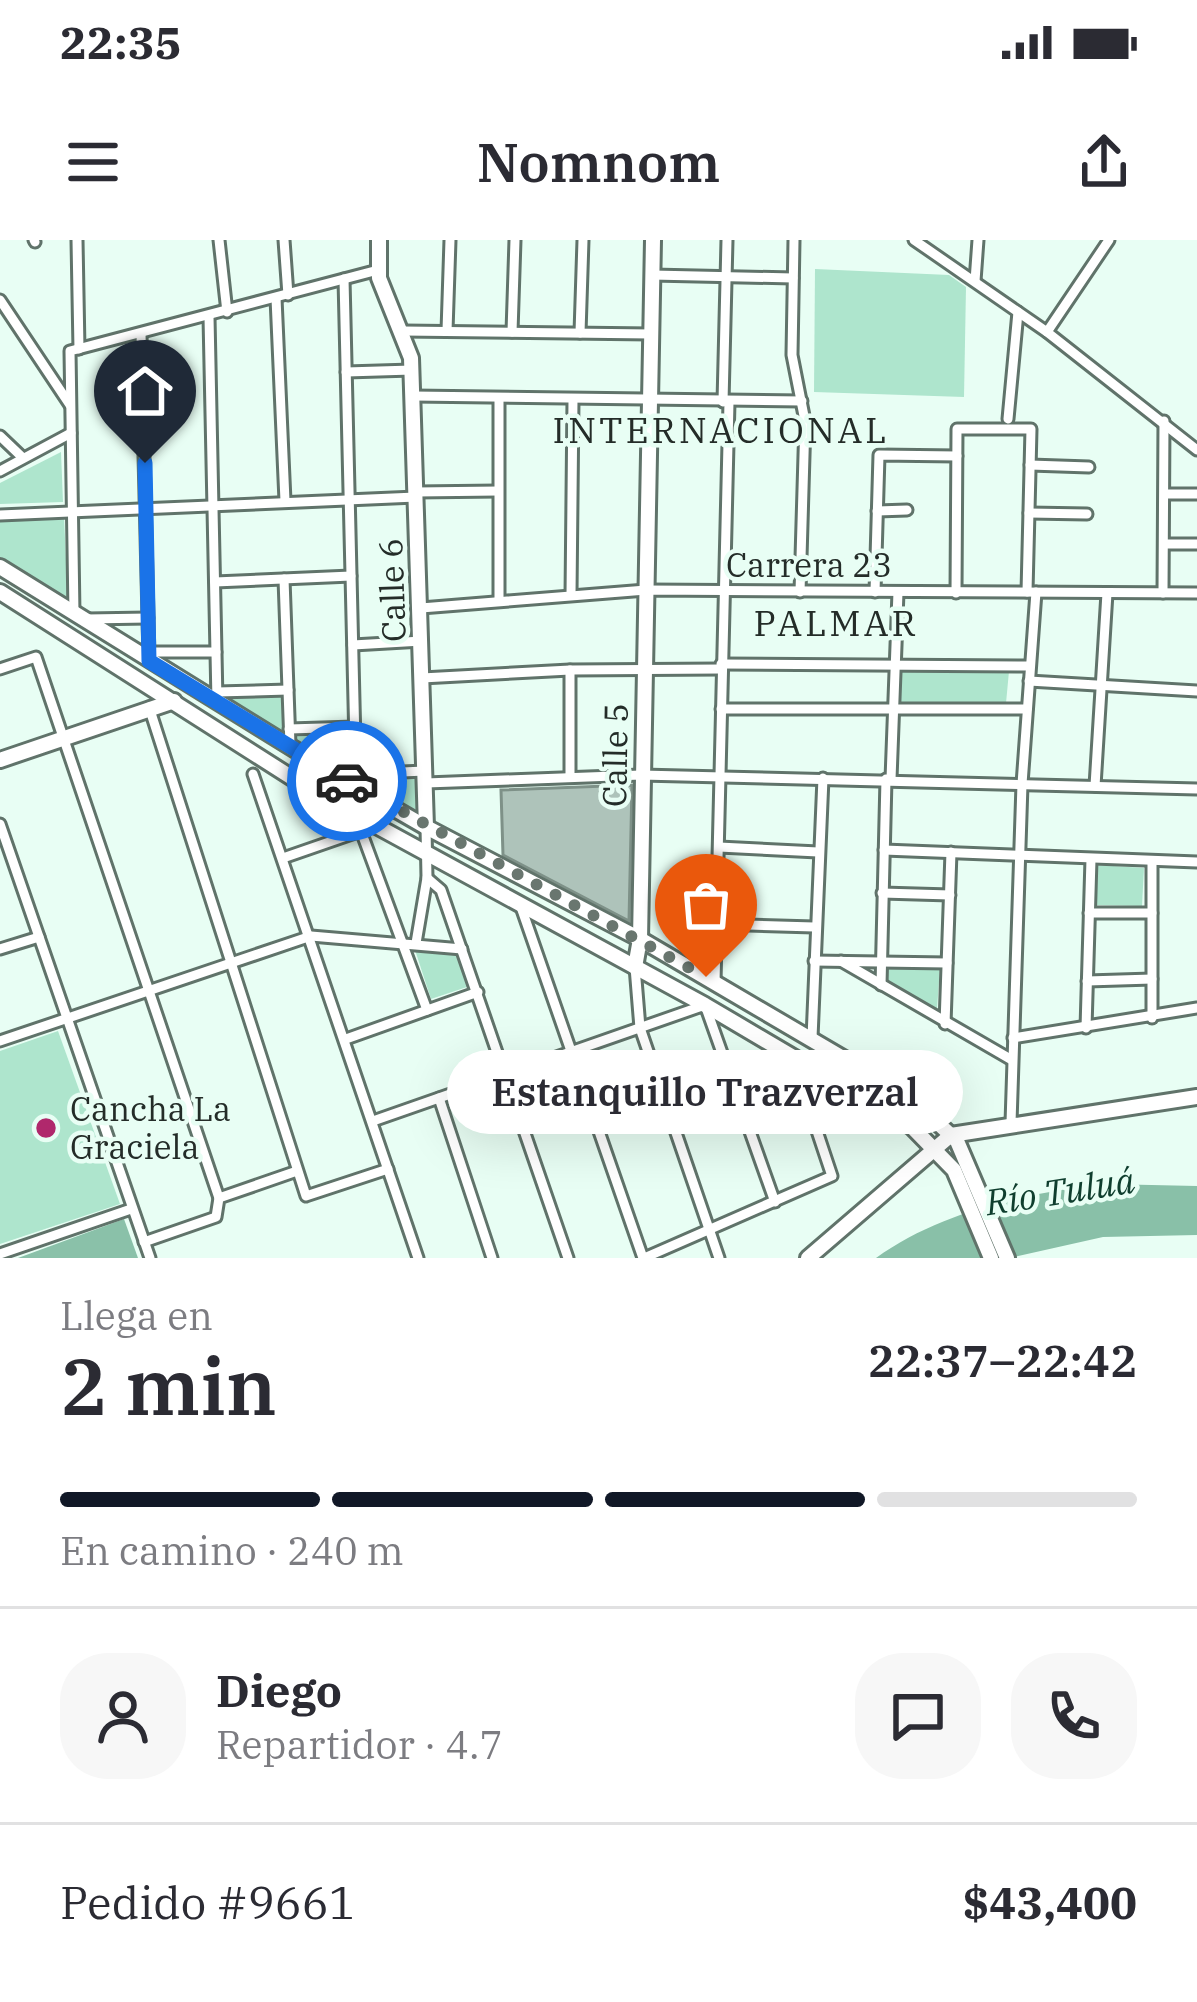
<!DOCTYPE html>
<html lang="es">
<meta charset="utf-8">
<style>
body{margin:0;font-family:"IBM Plex Serif",serif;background:#f7f7f7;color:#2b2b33;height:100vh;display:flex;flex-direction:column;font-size:45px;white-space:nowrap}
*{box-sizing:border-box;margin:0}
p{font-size:39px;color:#7c7c81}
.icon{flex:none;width:66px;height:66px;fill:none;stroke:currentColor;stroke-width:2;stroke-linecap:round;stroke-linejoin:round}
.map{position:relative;height:1018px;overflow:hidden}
.side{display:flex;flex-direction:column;background:#fff;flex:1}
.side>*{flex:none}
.pin{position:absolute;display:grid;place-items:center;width:102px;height:102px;color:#fff;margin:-123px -51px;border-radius:50% 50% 50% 0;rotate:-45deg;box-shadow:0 0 12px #0007}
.pin .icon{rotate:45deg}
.courier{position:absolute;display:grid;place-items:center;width:120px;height:120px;margin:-60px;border:9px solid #1a73e8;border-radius:50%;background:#fff;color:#222;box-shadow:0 3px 15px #0007}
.bubble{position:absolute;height:84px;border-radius:42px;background:#fff;box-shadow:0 12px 48px #0002;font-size:39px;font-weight:600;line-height:84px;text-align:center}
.overview em{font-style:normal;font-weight:600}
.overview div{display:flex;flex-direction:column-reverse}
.overview{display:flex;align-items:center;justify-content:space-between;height:204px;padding:0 60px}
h1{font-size:78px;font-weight:600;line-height:90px}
.bar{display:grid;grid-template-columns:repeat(4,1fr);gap:18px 12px;align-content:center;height:144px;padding:0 60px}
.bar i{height:15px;border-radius:9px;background:#e1e1e2}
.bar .on{background:#111827}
.bar p{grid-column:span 4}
.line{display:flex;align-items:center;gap:30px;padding:0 60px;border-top:3px solid #e1e1e2}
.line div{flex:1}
.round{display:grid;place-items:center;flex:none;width:126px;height:126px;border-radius:48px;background:#f7f7f7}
.status{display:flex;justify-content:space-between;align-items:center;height:84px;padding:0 60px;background:#fff;direction:ltr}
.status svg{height:33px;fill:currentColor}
header{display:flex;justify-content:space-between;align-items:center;height:156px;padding:0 60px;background:#fff;font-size:54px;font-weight:600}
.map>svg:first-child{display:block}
.green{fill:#aee5cd}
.forest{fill:#8ac1a9}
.water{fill:#89c0a8}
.shadow{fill:#0003}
.building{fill:#aec3ba;stroke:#7e9188;stroke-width:3}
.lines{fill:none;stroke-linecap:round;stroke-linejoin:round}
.street-casing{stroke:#60736a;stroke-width:15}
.secondary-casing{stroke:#60736a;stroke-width:20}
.street{stroke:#fff;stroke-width:9}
.secondary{stroke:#fff;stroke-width:14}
.done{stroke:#69766f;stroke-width:12;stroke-dasharray:0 21.6}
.route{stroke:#1a73e8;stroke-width:15}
.poi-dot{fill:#b0286c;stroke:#e8fef4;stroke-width:4.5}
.labels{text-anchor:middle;stroke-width:9;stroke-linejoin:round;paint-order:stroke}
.street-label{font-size:33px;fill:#242c28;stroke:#e8fef4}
.poi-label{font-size:33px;fill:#242c28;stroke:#e8fef4;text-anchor:start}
.neighbourhood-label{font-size:36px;letter-spacing:3px;fill:#242c28;stroke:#e8fef4}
.water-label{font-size:36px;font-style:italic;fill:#0f3e2e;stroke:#e8fef4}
</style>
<div class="status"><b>22:35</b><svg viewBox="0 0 49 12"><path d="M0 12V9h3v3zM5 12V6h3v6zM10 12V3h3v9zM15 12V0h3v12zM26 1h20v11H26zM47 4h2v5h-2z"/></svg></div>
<header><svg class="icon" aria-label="menu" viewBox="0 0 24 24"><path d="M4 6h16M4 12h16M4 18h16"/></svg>Nomnom<svg class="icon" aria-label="share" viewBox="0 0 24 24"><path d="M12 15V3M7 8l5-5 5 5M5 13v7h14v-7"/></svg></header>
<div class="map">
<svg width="1197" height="1018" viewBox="0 0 1197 1018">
<rect width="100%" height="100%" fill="#e8fef4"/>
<g class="green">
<path d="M815,29l134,6 17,12 -2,110 -150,-5z"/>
<path d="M61,212l2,50 -63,2v-21z"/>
<path d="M64,277l4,84 -68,-44v-35z"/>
<path d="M900,430l109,1 -3,32 -106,-1z"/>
<path d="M222,456h61l1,39z"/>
<path d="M348,493l2,39 -54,-30 -1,-8z"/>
<path d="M420,535l1,41 -61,-37z"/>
<path d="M1098,625l46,3 -2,38 -46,-1z"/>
<path d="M415,710l44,5 11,31 -39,13z"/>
<path d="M886,727h54l-3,42 -51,-28z"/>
<path d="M58,791l62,173 -120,40v-193z"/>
</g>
<path class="forest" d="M124,979l14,39h-120z"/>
<path class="water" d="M1106,944l91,2v49l-94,2 -94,21h-133c65,-47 151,-65 230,-74z"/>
<path class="shadow" d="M630,548l5,9 -2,130 -121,-63 -6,-10z"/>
<path class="building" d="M632,545l-3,136 -126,-66 -2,-65z"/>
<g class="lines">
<g class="street-casing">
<g id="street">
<path d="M34,0l1,2"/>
<path d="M77,0l2,109"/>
<path d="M219,0l8,72"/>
<path d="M284,0l4,55"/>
<path d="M794,0l-2,115 13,66 -5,171"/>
<path d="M914,0l133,92 150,118"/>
<path d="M652,35l141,3"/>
<path d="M344,39l12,507"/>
<path d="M975,41l3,-41"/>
<path d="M276,58l9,203"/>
<path d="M0,60l70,105"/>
<path d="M209,77l8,384"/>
<path d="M403,91l248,3"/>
<path d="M447,91l3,-91"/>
<path d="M512,92l3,-92"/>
<path d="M1047,92l62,-92"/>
<path d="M580,93l3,-93"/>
<path d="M141,94l8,324"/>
<path d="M346,132l66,-2"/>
<path d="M413,156l389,5"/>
<path d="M499,159v201"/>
<path d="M723,162l4,-162"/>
<path d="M1008,179l10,-107"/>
<path d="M0,196l23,22"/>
<path d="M1030,225l59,2"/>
<path d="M0,231l71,-38"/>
<path d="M416,252l82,-1"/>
<path d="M1165,254h32"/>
<path d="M877,271l30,-1"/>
<path d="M1029,273l58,1"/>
<path d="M0,275l416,-18"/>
<path d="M1164,304h33"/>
<path d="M284,339l6,166"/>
<path d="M215,342l136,-6"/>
<path d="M875,352l4,-137 78,1"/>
<path d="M956,353l1,-164h74l-4,163"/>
<path d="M1163,353l1,-172"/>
<path d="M571,355l2,-195"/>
<path d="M421,368l225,-18 551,3"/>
<path d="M74,374l-4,-263 308,-81"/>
<path d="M87,379l61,-1"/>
<path d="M353,405l69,-4"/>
<path d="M149,412h67"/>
<path d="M721,424l309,2"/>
<path d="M0,429l36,-12 183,541"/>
<path d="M422,438l148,-8 151,-1"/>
<path d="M1029,441l168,10"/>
<path d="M217,452l71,-2"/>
<path d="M149,467l157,489 82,-27"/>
<path d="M721,469h306"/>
<path d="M289,489l66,-2"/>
<path d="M253,534l165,484"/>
<path d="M356,534l69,-3"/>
<path d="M570,536v-106"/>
<path d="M891,539l7,-187"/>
<path d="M426,543l215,-8 556,14"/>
<path d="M1095,546l12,-193"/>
<path d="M0,584l150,434"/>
<path d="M719,607l99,5"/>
<path d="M884,610l313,12"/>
<path d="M283,618l78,-27 66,179"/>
<path d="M1152,622v156"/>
<path d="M427,638l14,12 127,368"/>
<path d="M882,653l68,2"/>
<path d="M521,667l122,351"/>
<path d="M1089,673h63"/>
<path d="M717,684l97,3"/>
<path d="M416,703l11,-65 -1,-51"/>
<path d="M0,709l39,-12"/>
<path d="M814,721l133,2"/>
<path d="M841,721l171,99"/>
<path d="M635,727l5,61 79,230"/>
<path d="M1087,741l65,-2"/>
<path d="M715,742l14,-580"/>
<path d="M881,745l5,-206"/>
<path d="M945,784l6,-172"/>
<path d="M1086,788l5,-169"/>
<path d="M812,798l11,-260"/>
<path d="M1013,798l184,-30"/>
<path d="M346,799l132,-47"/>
<path d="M0,801l311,-105 151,13"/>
<path d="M439,858l53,160"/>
<path d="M373,881l332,-116 70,197"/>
<path d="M1011,883l11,-339 14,-192"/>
<path d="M144,1002l72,-25 3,-19 78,-27"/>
<path d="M0,1014l131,-45"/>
<path d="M644,1018l188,-82 -40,-120"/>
</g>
</g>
<g class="secondary-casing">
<g id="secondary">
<path d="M379,0v38l32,80 15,469"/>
<path d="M0,327l341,211 85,49 214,112 271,159 46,43 50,117"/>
<path d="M0,352l316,201 389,212 207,122 42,43 37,88"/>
<path d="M0,520l174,-59"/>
<path d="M635,727l5,-28 13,-699"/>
<path d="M808,1018l143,-123 246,-38"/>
</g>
</g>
<use href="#street" class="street"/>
<use href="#secondary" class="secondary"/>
</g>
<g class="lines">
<path class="done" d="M347,541l359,196"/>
<path class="route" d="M145,223l4,198 198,120"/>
</g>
<circle class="poi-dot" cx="46" cy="888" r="12"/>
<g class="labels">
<g class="street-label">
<text x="809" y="337">Carrera 23</text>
<text transform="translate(392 350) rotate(-92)" y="12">Calle 6</text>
<text transform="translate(615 515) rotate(-89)" y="12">Calle 5</text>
</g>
<g class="poi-label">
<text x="70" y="881">Cancha La<tspan x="70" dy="38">Graciela</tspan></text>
</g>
<g class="neighbourhood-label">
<text x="721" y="203">INTERNACIONAL</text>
<text x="836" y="396">PALMAR</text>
</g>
<g class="water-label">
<text transform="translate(1060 951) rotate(-9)" y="13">Río Tuluá</text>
</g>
</g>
</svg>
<div class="pin" style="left:706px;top:737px;background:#ea580c"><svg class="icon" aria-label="bag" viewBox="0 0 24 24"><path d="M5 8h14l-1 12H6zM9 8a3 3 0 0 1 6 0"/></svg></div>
<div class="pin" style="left:145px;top:223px;background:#1f2937"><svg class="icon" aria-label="home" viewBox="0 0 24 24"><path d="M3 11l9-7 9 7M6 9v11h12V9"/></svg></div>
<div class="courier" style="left:347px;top:541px"><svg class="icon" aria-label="car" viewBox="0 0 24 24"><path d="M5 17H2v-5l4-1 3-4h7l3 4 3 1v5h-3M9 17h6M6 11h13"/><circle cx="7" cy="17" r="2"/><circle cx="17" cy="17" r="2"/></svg></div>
<div class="bubble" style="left:447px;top:810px;width:516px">Estanquillo Trazverzal</div>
</div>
<section class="side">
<div class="overview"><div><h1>2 min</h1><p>Llega en</p></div><em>22:37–22:42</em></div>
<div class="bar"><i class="on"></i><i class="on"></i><i class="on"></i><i></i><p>En camino · 240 m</p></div>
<div class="line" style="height:216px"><a class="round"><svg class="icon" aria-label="person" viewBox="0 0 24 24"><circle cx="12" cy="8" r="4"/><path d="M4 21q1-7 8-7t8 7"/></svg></a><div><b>Diego</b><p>Repartidor · 4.7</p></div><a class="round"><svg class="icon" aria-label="chat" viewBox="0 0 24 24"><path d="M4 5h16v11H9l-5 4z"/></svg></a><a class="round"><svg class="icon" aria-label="phone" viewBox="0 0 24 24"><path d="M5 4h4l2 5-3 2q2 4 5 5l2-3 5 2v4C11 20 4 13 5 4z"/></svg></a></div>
<div class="line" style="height:156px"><div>Pedido #9661</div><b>$43,400</b></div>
</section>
